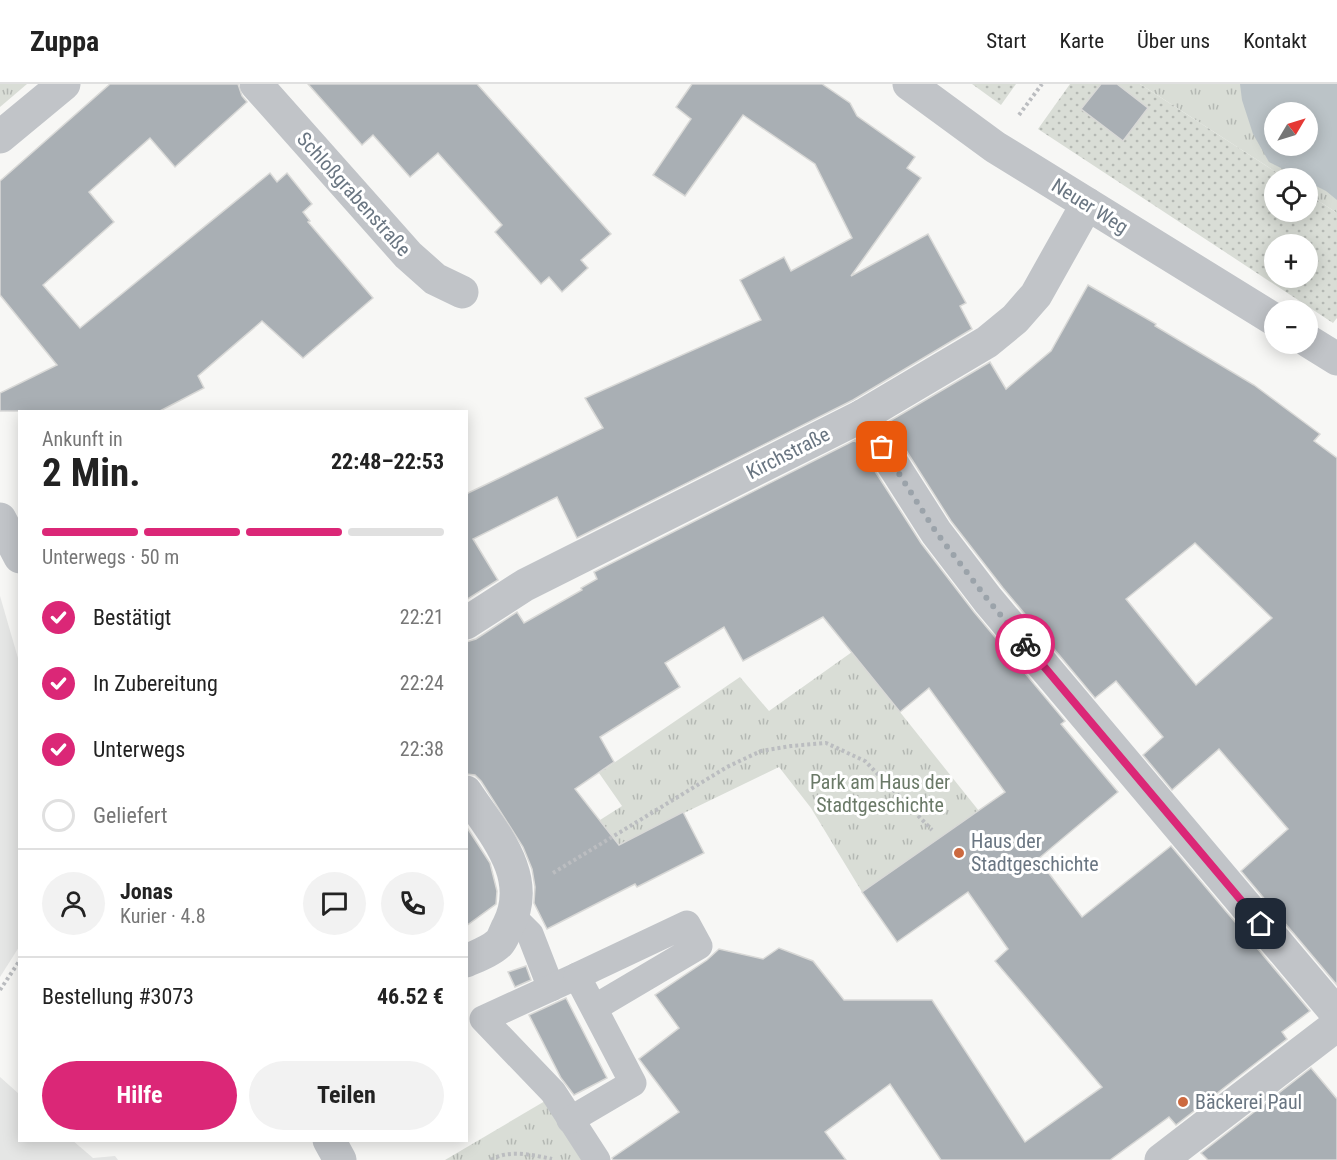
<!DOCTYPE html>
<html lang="de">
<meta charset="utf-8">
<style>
body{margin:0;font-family:"Roboto Condensed",sans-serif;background:#f2f2f2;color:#222;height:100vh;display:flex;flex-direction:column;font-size:22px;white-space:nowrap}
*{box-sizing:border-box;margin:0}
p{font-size:20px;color:#767676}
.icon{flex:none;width:33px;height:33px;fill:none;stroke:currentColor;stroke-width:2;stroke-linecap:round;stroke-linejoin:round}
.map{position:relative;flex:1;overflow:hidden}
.sheet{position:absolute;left:18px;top:326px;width:450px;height:732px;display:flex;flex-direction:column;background:#fff;border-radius:0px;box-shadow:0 3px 15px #0003}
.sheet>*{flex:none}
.needle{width:39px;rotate:52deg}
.buttons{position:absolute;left:1264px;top:18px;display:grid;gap:12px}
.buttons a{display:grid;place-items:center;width:54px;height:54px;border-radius:50%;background:#fff;box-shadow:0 3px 15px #0003;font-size:30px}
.pin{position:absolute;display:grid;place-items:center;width:51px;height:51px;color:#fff;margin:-26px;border-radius:12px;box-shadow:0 3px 9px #0006}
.courier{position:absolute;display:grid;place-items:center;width:60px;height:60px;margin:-30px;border:4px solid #db2777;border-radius:50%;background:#fff;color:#222;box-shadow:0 2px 8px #0007}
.head em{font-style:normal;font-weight:700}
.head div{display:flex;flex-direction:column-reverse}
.head{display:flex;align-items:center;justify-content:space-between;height:102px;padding:0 24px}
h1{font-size:39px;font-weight:700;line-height:45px}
.bar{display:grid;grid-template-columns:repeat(4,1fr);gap:9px 6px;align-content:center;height:72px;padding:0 24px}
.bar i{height:8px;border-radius:4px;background:#e0e0e0}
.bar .current{background:#db2777}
.bar p{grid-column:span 4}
.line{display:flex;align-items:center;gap:15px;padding:0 24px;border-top:2px solid #e0e0e0}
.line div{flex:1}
.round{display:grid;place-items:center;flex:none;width:63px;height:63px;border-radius:32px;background:#f2f2f2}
ol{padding:0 24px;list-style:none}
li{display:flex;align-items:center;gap:18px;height:66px}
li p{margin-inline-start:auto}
li .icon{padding:6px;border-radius:50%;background:#db2777;color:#fff;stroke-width:4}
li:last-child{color:#767676}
li i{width:33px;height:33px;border:3px solid #e0e0e0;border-radius:50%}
.action{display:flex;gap:12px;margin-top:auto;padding:12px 24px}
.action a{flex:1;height:69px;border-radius:36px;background:#db2777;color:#fff;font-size:24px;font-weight:700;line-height:69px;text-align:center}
.action a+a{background:#f2f2f2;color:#222}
header{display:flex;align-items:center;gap:36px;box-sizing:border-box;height:84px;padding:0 30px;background:#fff;border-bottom:2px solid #e0e0e0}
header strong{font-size:28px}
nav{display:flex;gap:33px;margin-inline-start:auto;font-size:21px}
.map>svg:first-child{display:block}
.built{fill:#e5e6e5}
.grass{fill:url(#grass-tufts);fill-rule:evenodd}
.garden{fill:url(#garden-dots);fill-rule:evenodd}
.water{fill:#bbc3c7;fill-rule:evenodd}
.building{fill:#a9afb4;stroke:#d9d9d7;stroke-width:1.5;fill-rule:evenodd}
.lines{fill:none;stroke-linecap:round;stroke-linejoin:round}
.path{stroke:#bbbdc0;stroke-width:4;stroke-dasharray:3 3;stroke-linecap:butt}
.service{stroke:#c1c4c8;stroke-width:27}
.minor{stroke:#c1c4c8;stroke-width:33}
.done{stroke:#9ba3aa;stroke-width:6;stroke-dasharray:0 10.8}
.route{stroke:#db2777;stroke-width:8}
.poi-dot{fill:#cc693f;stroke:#fff;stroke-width:2}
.labels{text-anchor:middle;stroke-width:6;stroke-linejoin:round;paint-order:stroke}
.street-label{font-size:20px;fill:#6a7682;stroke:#fff}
.park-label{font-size:20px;fill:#6b7a68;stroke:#fff}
.poi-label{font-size:20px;fill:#6a7682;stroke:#fff;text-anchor:start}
</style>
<header>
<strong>Zuppa</strong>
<nav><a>Start</a><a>Karte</a><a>Über uns</a><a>Kontakt</a></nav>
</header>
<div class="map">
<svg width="1337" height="1076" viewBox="0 0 1337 1076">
<defs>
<pattern id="grass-tufts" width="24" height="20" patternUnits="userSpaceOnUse" patternTransform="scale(1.5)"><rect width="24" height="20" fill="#d9ddd6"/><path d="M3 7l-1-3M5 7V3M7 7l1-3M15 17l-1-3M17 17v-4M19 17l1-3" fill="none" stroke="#b4b8b3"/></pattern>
<pattern id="garden-dots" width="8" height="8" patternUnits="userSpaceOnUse" patternTransform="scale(1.5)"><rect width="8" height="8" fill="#d9ddd6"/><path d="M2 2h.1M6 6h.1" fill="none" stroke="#b4b8b3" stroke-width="1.8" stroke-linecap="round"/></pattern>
</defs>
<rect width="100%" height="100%" fill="#f7f7f5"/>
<g class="built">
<path d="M0,512l20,69 -1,282 -19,30z"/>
<path d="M0,993l19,17 1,46h52l21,18 22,-2 3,4h-118z"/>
</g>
<g class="grass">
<path d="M0,0h27l-27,23z"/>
<path d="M1140,0h197v129l-29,-19v-16h-23zM1275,28h33v34h-33z"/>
<path d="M852,568l127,159 -117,81 -51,-84 -32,-41 -163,79 -37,-1 26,-18 -5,-7 22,-14 -23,-33 141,-96 29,34z"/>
<path d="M545,1017l41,59h-141z"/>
</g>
<g class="garden">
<path d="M972,0h44l-15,21z"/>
<path d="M1070,0h70l145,94h-10v34h33v-18l29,19v105l-4,5 -295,-194zM1275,160h33v34h-33z"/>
</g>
<path class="water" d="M1240,0h97v116l-11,-9 -18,-9v-4h-7l-32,-16 -16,-28 -11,-34zM1275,28h33v34h-33z"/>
<g class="building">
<path d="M110,0h128l4,12 5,6 -72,65 -25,-29 -61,54 25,30 -71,63 37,43 190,-155 7,9 10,-9 25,31 -9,8 7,9 -2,1 65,76 -70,60 -41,-37 -64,55 6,12 -44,23h-160v-18l57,-28 -57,-70v-114z"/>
<path d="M308,0h169l134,150 -30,26 7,8 -26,24 -13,-15 -8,7 -46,-52 7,-7 -64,-72 -28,24 -37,-42 -11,10z"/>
<path d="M692,0h130l28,19 7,13 58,41 -8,11 14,10 -70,98 77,-42 38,69 -6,3 12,23 -119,71 -276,138 -20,-41 -84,42 25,41 -32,20v-106l137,-66 -18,-30 176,-78 -21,-40 44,-23 7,14 61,-33 -37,-74 -72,-49 -58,81 -32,-21 38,-56 -15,-12z"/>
<path d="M1101,0h16l31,24 -25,33 -42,-32z"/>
<path d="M1088,201l68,39 -1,2 99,59 66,49 -6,7 23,17v527l-96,-114 47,-42 -69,-80 -47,41 -29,-35 20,-18 -47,-56 -21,17 -92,-110 -52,-67 -63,-99 102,-60 16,27 45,-38zM1195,459l77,75 -76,67 -70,-86z"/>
<path d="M855,356l66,103 53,69 91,109 -4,3 57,68 -80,67 44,58 89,-71 139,165 -28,21 5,7 -111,86 -7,-8 -59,43h-169l-51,-76 -65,48 21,28h-233l-1,-2 67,-46 -40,-53 40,-31 -24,-33 52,-35 12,-11 44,10 16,-11 34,13 31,39h88l93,142 77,-55 -107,-126 13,-12 -40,-57 -71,50 -35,-50 143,-100 -76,-104 -29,24 -77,-95 -80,44 -19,-34 -59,36 15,24 -80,50 14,25 -39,27 44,56 64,-33 21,41 -67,34 -2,-3 -88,45 -13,-26 1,-16 -3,-18 -9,-22 -42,-66 -6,-6 -9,-1v-132l10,-3 41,-27 7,11 58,-33 -1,-2 16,-9 -3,-7z"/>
<path d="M466,742l24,37 7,28 -1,13 -30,22z"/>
<path d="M526,882l5,14 -16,7 -7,-15z"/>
<path d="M566,914l41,80 -33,17 -13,-17 -32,-63z"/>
<path d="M1311,984l26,31v61h-129l-7,-7z"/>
</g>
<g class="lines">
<g class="path">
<path d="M1019,31l23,-31"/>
<path d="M553,789l174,-106 34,-16 30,-5 35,-3 39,18 67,69"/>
<path d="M0,906l20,-30"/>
<path d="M491,1076c17,-11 42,-5 61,-1"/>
</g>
<g class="service">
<path d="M513,833l17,17 21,54"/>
<path d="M577,892l-94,43 70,73 44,68"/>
<path d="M570,1036l63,-37 -56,-107 110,-52 12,22 -105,62"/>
</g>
<g class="minor">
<path d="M256,0l152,171 27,24 27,13"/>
<path d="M909,0l86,63 280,173"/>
<path d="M0,53l64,-53"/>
<path d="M1308,257l29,18"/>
<path d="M862,332l74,116 52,68 349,414"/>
<path d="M0,435l20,38"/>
<path d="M466,539l59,-38 337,-169 125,-74 28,-23 21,-24 51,-91"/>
<path d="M466,708c27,41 68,84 42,134 -3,5 -5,13 -9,17 -8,8 -22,13 -33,18"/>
<path d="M329,1056l11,20"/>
<path d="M1161,1076l176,-135"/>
</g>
</g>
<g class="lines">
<path class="done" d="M882,363l54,85 52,68 37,44"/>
<path class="route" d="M1025,560l236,280"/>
</g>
<g class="poi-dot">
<circle cx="959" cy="769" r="6"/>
<circle cx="1183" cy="1018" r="6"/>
</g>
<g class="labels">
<g class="street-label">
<text transform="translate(354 110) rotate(48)" y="7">Schloßgrabenstraße</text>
<text transform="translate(1090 122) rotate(32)" y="7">Neuer Weg</text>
<text transform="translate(788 369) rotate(-27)" y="7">Kirchstraße</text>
</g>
<g class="park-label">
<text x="880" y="705">Park am Haus der<tspan x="880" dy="23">Stadtgeschichte</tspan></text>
</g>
<g class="poi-label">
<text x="971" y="764">Haus der<tspan x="971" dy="23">Stadtgeschichte</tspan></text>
<text x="1195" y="1025">Bäckerei Paul</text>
</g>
</g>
</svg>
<div class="buttons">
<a><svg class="needle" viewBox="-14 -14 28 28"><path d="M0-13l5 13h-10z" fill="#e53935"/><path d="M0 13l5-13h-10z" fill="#767676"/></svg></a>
<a><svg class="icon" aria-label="locate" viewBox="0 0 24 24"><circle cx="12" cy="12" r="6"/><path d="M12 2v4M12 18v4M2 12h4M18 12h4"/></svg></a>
<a>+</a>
<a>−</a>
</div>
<div class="pin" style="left:882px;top:363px;background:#ea580c"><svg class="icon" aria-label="bag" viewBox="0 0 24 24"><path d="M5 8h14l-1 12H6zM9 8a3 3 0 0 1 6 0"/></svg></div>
<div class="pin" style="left:1261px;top:840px;background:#1f2937"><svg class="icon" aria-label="home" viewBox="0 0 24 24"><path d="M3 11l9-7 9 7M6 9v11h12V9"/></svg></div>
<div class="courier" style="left:1025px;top:560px"><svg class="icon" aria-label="bike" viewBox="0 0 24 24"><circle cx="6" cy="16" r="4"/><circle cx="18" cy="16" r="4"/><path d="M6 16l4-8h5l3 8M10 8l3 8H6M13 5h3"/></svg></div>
<section class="sheet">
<div class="head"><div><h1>2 Min.</h1><p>Ankunft in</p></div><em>22:48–22:53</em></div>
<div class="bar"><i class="current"></i><i class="current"></i><i class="current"></i><i></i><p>Unterwegs · 50 m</p></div>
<ol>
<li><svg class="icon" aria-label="check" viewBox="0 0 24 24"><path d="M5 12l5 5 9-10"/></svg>Bestätigt<p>22:21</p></li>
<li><svg class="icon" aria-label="check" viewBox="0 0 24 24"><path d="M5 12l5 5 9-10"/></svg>In Zubereitung<p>22:24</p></li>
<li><svg class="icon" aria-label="check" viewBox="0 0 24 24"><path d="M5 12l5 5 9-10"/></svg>Unterwegs<p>22:38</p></li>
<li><i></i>Geliefert</li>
</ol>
<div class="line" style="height:108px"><a class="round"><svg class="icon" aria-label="person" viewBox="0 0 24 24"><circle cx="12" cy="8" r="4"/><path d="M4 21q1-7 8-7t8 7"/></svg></a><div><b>Jonas</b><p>Kurier · 4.8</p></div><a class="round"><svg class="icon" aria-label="chat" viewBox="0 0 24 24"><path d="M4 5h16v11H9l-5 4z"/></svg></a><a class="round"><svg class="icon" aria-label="phone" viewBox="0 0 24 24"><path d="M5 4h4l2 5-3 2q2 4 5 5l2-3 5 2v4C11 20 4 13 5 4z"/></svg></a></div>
<div class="line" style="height:78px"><div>Bestellung #3073</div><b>46.52 €</b></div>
<div class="action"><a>Hilfe</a><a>Teilen</a></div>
</section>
</div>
